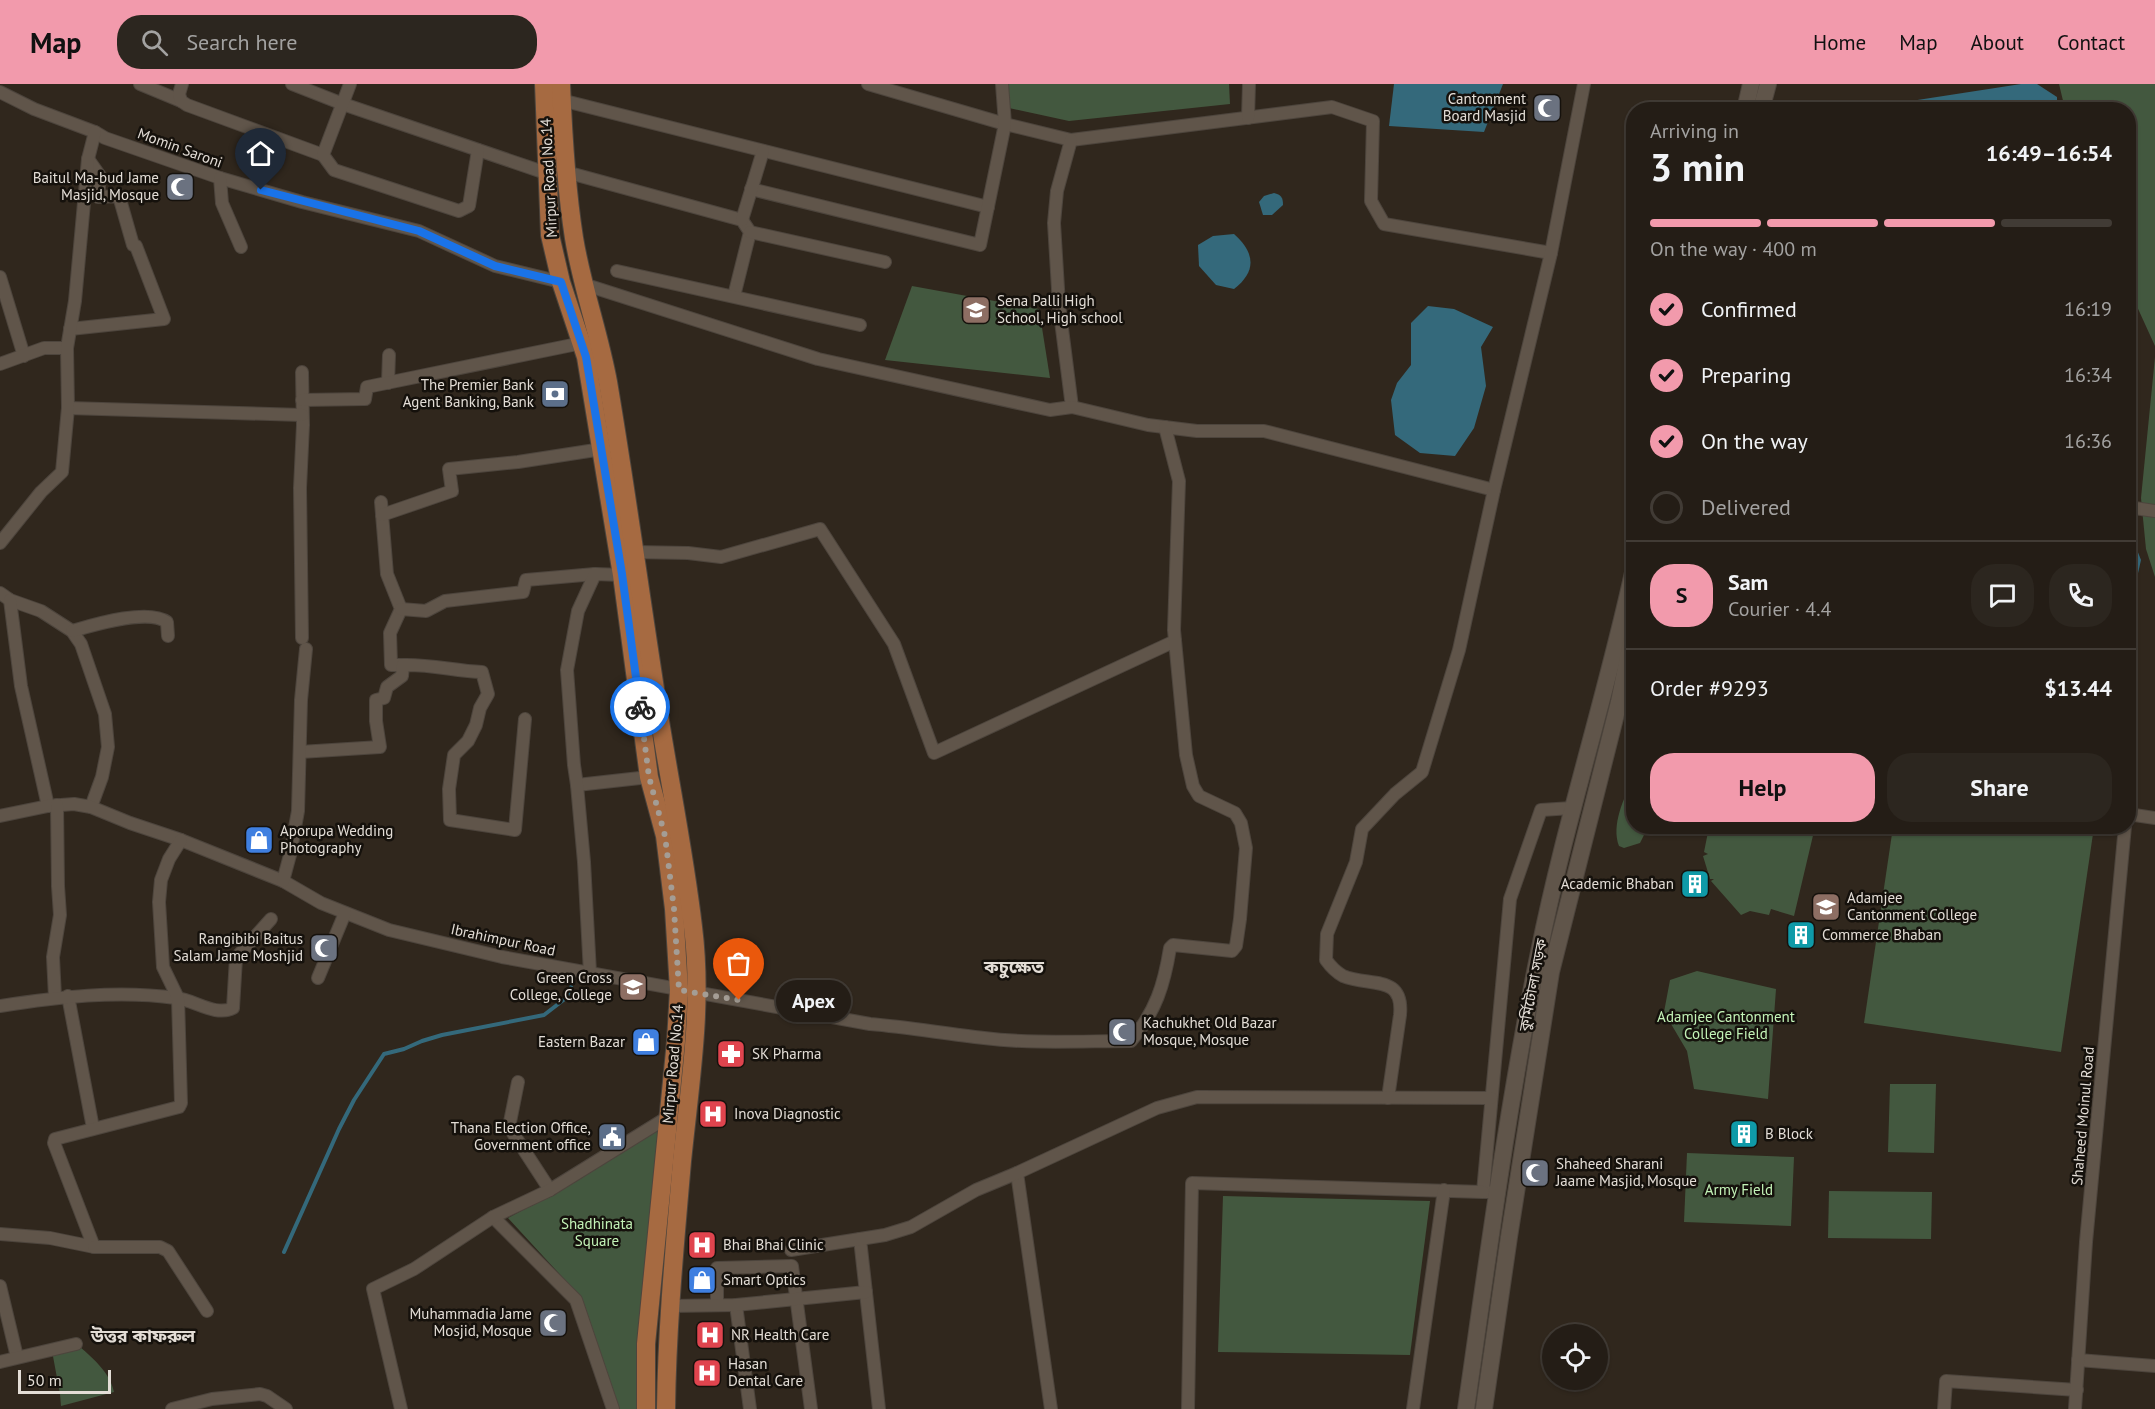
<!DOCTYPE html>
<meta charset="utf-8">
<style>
body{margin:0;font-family:"PT Sans","Noto Sans Bengali",sans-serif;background:#2c261f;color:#f1f3f6;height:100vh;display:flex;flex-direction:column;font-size:22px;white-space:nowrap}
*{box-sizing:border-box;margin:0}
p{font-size:20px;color:#a3a2a1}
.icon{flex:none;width:33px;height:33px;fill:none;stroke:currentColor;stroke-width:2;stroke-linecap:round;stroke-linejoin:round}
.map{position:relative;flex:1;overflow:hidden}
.details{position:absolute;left:1626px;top:18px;width:510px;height:732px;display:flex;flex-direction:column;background:#241d16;border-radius:24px;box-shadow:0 2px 4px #0004,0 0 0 2px #413b35}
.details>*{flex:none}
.fabs{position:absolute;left:1542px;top:1240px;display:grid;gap:12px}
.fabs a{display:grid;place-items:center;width:66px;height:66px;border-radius:50%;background:#241d16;box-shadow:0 2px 4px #0004,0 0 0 2px #413b35;font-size:30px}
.scale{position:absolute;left:18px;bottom:15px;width:93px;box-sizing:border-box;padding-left:6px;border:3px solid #e3ddd6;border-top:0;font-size:16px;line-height:21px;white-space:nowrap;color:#e3ddd6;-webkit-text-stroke:4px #15110c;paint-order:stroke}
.pin{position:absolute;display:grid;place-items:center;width:51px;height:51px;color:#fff;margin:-62px -26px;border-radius:50% 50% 50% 0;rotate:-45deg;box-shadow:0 0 6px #0007}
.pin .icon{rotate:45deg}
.courier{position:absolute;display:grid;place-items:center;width:60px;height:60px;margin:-30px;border:4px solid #1a73e8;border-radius:50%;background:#fff;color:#222;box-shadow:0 2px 8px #0007}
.bubble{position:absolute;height:42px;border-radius:21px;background:#241d16;box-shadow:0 2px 4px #0004,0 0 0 2px #413b35;font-size:20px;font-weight:700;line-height:42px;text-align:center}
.headline em{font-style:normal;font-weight:700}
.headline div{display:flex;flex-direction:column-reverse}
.headline{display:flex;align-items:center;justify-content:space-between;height:102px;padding:0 24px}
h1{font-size:39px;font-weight:700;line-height:45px}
.bar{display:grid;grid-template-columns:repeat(4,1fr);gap:9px 6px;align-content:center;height:72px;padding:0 24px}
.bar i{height:8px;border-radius:4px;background:#413b35}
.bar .current{background:#f29aac}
.bar p{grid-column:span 4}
.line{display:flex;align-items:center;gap:15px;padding:0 24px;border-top:2px solid #413b35}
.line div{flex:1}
.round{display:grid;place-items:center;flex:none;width:63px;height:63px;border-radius:24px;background:#2c261f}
ol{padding:0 24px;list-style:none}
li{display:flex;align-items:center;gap:18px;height:66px}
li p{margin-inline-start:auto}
li .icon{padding:6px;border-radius:50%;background:#f29aac;color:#111;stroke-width:4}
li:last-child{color:#a3a2a1}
li i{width:33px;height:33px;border:3px solid #413b35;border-radius:50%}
.cta{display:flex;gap:12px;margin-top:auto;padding:12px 24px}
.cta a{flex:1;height:69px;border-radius:24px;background:#f29aac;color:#111;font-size:24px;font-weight:700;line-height:69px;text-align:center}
.cta a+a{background:#2c261f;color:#f1f3f6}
header{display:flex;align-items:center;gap:36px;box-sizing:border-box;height:84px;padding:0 30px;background:#f29aac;color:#111}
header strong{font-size:28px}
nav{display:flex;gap:33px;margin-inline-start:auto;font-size:21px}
.search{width:420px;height:54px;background:#2c261f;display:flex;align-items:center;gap:15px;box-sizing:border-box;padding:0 21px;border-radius:24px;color:#a3a2a1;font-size:22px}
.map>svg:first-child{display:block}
.green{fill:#43583f}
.water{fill:#34697b}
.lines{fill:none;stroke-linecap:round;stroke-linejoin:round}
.stream{stroke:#34697b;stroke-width:4}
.minor-casing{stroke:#4d453d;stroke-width:14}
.secondary-casing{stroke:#4d453d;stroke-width:18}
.primary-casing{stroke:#4d453d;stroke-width:20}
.minor{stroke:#60554a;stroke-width:12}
.secondary{stroke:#60554a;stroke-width:16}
.primary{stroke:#a66a41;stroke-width:18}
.done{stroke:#a49d95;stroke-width:6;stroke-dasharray:0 10.8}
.route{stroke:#1a73e8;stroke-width:8}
.labels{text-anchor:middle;stroke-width:5;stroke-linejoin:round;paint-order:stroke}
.poi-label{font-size:15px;fill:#e3ddd6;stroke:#15110c;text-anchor:start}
.street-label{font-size:15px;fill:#e3ddd6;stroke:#15110c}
.park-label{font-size:15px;fill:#c3f3b7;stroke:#15110c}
.quarter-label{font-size:18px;font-weight:bold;fill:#e3ddd6;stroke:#15110c}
</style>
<header>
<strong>Map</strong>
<div class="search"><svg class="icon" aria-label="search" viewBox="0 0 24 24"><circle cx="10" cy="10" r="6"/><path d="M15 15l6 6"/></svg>Search here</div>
<nav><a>Home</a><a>Map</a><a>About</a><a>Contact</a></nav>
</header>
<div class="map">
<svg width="2155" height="1325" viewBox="0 0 2155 1325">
<rect width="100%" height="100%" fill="#30271d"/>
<g class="green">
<path d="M1008,0h221l1,20 -161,17 -60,-13z"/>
<path d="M2059,0h96v262l-26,-57 -1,-179 -63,-1z"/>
<path d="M912,202l127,23 11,69 -165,-18z"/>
<path d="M2155,273v220l-9,-28 -5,-51z"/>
<path d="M1633,695l1,47 14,1 -8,16 -16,5 -5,-2c-8,-21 5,-48 14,-67z"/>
<path d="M1709,743h106l-21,89 -23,-7 -2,6 -19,-4 -9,4 -30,-34 3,-2h-4l-7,-23 5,-2 -4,-2z"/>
<path d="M1893,743h201l-33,225 -197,-29z"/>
<path d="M1697,887l79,18 -8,110 -74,-10 -7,-38 -23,-39 6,-32z"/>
<path d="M1890,1000h46l-2,69 -46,-1z"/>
<path d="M663,1040l-26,285h-19l-41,-116 -69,-75 69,-37z"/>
<path d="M1687,1069l107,4 -3,69 -107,-4z"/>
<path d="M1829,1107l103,1 -1,47 -103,-1z"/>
<path d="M1223,1112l207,5 -20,154 -192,-3z"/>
<path d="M80,1263c14,12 30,26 34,45l-53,14 -1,-12 -8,-43z"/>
</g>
<g class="water">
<path d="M1394,0h109l-19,48 -95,-6z"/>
<path d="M2021,0h16l20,13v12h-159v-6z"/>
<path d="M1274,109c7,2 9,4 9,12l-11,10h-9l-4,-13 5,-6z"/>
<path d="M1234,150c21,19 23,37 0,55l-18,-4 -17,-19 -1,-21 15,-9z"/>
<path d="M1428,222l26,3 39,18 -12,20 5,39 -12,42 -19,28 -35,-3 -25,-18 -4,-35 6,-17 14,-18v-42z"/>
<path d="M2128,443l13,33 -5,22 -7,4z"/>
</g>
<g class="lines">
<path class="stream" d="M284,1168l55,-123 15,-29 30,-46 20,-5 18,-8 20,-6 102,-20 22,-17 5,-11"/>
<g class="minor-casing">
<g id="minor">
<path d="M140,0l41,17"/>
<path d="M182,0l-3,10 2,7 6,4 136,50"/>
<path d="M292,0l51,20 203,69"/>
<path d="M350,0l-27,71 11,15 125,41 10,-5 9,-56"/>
<path d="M868,0l137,40 66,16 261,-33 41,14 -2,80 13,23 167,29"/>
<path d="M0,8l34,17 61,23 10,6 115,40 82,24 117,29 76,35 66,16"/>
<path d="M561,16l427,107"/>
<path d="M1248,34l1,-34"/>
<path d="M1071,56l-14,51 -3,32 5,82 13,102"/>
<path d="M566,88l176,48 8,12 -16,64"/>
<path d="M220,94l2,25 19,44"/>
<path d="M751,105l229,56 25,-121 -3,-40"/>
<path d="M742,136l21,-69"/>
<path d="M750,148l135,30"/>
<path d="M617,187l243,54"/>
<path d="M0,193l24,79"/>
<path d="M583,200l235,75 232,51 22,-3 76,18 49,6h67l230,59"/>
<path d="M70,245l94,-10 -28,-73 -3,-1 -14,-49 -21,1 2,-21 -12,-17"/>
<path d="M0,280l44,-16h23"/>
<path d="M302,288l1,53 -3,63 2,150"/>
<path d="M388,299l1,-28"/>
<path d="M302,316l63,-1 2,-12 215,-44"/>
<path d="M68,324l234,7"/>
<path d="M381,418l6,72 14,35 -11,24 1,32h12"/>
<path d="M2128,423l27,4"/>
<path d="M382,431l70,-24 -3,-22 69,-7 84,-13"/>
<path d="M0,459l41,-51 21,-20 6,-64 -1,-60 8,-47 13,-142 7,-27"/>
<path d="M634,468l54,1 33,4 99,-28 74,115 40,109 241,-112"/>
<path d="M0,509l10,7 31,11 31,20 9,13 24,70 3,33 -6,30 -11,30"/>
<path d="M10,516l11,86 27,120"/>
<path d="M401,525l25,2 19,-10 78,-9 3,-12 69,-6"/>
<path d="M72,547c21,-6 76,-23 95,-9l1,14"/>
<path d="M300,668l80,-5 -4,-26v-21l8,-2 3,-11 15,-11 1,-11c27,-1 52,6 79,7l6,22 -8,14 -4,17 -8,16 -14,14 -5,34 1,31 65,10 10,-111"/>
<path d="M577,701l72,-8"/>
<path d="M2128,730l27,4"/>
<path d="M0,732l48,-10 26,-2 17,3 39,16 51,17 102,41 38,22 68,27 113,27 368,67c38,3 76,10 114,14 48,6 98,3 147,3 25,-30 33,-56 39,-93l3,-3 59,6 4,-5 4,-27 6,-71 -5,-25 -6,-10 -36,-17 -6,-10 -7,-31 -12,-125 5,-149 -14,-54"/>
<path d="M283,797l7,-26 8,-44 3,-111 5,-51"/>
<path d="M590,889l-6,-111 -7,-77 -3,-20 -7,-95 11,-59 17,-37 27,1"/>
<path d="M318,894l27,-65"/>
<path d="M68,912l25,132"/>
<path d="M55,913l-2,-40 7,-42 -2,-29 -1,-81"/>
<path d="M0,922c58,-9 117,-16 176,-8 19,2 39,19 57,10l3,-50 35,-39"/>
<path d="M518,998l-9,45 41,63"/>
<path d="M1388,1014l12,-83c4,-41 -30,-28 -57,-39 -7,-4 -12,-9 -17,-16l1,-26 29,-72 6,-33 33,-35 27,-22 37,-122 35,-160 57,-237 33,-169"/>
<path d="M1017,1089l34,236"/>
<path d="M1488,1108h-5l27,-293 31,-89 31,-2"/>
<path d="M493,1133l83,83 37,109"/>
<path d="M0,1150l50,4 44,9 -40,-104 1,-4 124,-32 2,-4 -3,-105 -15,-31 -4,-65 2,-22 8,-21 12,-19"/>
<path d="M860,1155l19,170"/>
<path d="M94,1163h66l8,4 39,60"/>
<path d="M791,1166l94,-15 26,-8 65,-37 41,-17 140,-65 40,-11 294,1"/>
<path d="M0,1202l17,71"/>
<path d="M717,1221v-37l75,-2 19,143"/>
<path d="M736,1221l14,104"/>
<path d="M670,1222l66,-1 130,-13"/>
<path d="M2078,1276l77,6"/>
<path d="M0,1278l76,-18"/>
<path d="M172,1325l40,-10 48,-5 7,2 19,13"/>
<path d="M401,1325l-28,-120 41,-20 79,-52 57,-27 118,-73"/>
<path d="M1188,1325l4,-226 291,9"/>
<path d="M1413,1325l31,-219"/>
<path d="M1944,1325l2,-28 131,9"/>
<path d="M2075,1325l11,-167 39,-416"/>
</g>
</g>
<g class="secondary-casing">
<g id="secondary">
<path d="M1745,26l6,-26"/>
<path d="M1761,26l7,-26"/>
<path d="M1466,1325c22,-153 42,-306 73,-457 26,-130 67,-255 95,-384"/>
<path d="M1484,1325l25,-172 42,-265 68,-270 15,-74"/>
</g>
</g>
<g class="primary-casing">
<g id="primary">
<path d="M544,0l6,151 11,47 25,75 36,218 27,202 16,59 9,73 5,81 -3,51 -30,303v65"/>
<path d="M561,0c2,51 5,103 13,154 8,49 25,95 34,144 19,112 34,226 52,339 11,68 25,137 33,206 10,79 -3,155 -11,234 -7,82 -15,165 -16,248"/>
</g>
</g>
<use href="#minor" class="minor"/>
<use href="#secondary" class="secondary"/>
<use href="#primary" class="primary"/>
</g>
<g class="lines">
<path class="done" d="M640,623l9,70 16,59 9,73 5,81 60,10"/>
<path class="route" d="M261,106l158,41 76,35 66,16 25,75 36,217 18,133"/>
</g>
<defs>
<g id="mosque-square" transform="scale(1.5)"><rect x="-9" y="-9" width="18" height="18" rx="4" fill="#6b7280" stroke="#15110c"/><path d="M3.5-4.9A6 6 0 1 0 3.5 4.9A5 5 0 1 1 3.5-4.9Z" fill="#fff"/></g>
<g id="school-square" transform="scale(1.5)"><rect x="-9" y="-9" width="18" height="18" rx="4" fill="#8d6e63" stroke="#15110c"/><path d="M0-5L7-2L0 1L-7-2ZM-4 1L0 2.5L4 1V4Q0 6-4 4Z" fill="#fff"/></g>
<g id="bank-square" transform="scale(1.5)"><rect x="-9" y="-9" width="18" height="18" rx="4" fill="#5c6f8a" stroke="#15110c"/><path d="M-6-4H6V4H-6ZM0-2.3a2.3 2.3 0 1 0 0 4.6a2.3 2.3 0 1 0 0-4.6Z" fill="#fff"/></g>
<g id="shop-square" transform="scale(1.5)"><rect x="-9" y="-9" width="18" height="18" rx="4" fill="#3f7fe0" stroke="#15110c"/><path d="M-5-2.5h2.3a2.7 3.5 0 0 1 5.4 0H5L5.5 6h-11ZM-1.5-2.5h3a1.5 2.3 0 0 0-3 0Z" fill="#fff"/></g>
<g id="building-square" transform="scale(1.5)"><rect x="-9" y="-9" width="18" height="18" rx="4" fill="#0f9aa8" stroke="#15110c"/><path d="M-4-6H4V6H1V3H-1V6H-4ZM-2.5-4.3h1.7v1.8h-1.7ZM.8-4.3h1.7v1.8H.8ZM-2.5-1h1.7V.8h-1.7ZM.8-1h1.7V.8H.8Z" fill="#fff"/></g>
<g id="university-square" transform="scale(1.5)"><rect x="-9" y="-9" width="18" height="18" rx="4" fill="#8d6e63" stroke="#15110c"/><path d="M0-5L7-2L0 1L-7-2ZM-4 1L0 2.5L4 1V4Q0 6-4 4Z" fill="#fff"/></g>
<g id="pharmacy-square" transform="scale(1.5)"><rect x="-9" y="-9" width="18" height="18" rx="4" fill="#e0444e" stroke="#15110c"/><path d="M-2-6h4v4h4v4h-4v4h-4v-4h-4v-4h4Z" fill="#fff"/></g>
<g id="hospital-square" transform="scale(1.5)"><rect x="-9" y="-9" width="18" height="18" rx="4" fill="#e0444e" stroke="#15110c"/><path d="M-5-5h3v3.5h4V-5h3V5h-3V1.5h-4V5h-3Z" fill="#fff"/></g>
<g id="civic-square" transform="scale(1.5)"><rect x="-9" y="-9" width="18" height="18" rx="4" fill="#5c6f8a" stroke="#15110c"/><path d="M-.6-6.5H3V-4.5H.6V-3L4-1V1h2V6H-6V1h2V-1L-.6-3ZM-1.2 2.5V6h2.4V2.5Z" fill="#fff"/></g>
</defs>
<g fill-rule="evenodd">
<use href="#mosque-square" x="1547" y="24"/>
<use href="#mosque-square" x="180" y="103"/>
<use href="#school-square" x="976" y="226"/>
<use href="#bank-square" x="555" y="310"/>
<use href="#shop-square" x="259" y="756"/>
<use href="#building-square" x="1695" y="800"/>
<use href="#university-square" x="1826" y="823"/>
<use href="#building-square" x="1801" y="851"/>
<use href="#mosque-square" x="324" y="864"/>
<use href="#university-square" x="633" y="903"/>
<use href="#mosque-square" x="1122" y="948"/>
<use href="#shop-square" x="646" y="958"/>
<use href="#pharmacy-square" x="731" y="970"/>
<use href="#hospital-square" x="713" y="1030"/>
<use href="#building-square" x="1744" y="1050"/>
<use href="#civic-square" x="612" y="1053"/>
<use href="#mosque-square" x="1535" y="1089"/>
<use href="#hospital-square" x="702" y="1161"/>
<use href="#shop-square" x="702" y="1196"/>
<use href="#mosque-square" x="553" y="1239"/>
<use href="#hospital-square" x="710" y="1251"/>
<use href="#hospital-square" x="707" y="1289"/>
</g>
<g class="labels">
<g class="poi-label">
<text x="1526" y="20" text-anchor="end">Cantonment<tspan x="1526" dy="17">Board Masjid</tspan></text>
<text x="159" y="99" text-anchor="end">Baitul Ma-bud Jame<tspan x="159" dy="17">Masjid, Mosque</tspan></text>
<text x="997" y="222">Sena Palli High<tspan x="997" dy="17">School, High school</tspan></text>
<text x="534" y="306" text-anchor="end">The Premier Bank<tspan x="534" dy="17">Agent Banking, Bank</tspan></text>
<text x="280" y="752">Aporupa Wedding<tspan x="280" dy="17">Photography</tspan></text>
<text x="1674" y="805" text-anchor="end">Academic Bhaban</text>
<text x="1847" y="819">Adamjee<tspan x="1847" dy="17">Cantonment College</tspan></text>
<text x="1822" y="856">Commerce Bhaban</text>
<text x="303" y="860" text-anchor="end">Rangibibi Baitus<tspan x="303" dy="17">Salam Jame Moshjid</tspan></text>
<text x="612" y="899" text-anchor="end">Green Cross<tspan x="612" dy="17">College, College</tspan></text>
<text x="1143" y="944">Kachukhet Old Bazar<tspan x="1143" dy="17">Mosque, Mosque</tspan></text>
<text x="625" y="963" text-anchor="end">Eastern Bazar</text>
<text x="752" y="975">SK Pharma</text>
<text x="734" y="1035">Inova Diagnostic</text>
<text x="591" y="1049" text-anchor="end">Thana Election Office,<tspan x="591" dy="17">Government office</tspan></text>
<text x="1765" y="1055">B Block</text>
<text x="1556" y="1085">Shaheed Sharani<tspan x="1556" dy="17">Jaame Masjid, Mosque</tspan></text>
<text x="723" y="1166">Bhai Bhai Clinic</text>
<text x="723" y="1201">Smart Optics</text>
<text x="532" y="1235" text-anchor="end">Muhammadia Jame<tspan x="532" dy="17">Mosjid, Mosque</tspan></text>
<text x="731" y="1256">NR Health Care</text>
<text x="728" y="1285">Hasan<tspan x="728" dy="17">Dental Care</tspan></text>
</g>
<g class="street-label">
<text transform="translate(180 64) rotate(20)" y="5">Momin Saroni</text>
<text transform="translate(549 94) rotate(-93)" y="5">Mirpur Road No.14</text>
<text transform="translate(503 856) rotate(12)" y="5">Ibrahimpur Road</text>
<text transform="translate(1533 901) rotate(-79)" y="5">কুর্মিটোলা সড়ক</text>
<text transform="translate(673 980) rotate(-85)" y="5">Mirpur Road No.14</text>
<text transform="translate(2083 1032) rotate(-85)" y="5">Shaheed Moinul Road</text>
</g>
<g class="park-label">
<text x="1726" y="938">Adamjee Cantonment<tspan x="1726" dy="17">College Field</tspan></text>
<text x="1739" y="1111">Army Field</text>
<text x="597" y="1145">Shadhinata<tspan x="597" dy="17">Square</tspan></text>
</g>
<g class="quarter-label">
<text x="1014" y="889">কচুক্ষেত</text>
<text x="143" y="1258">উত্তর কাফরুল</text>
</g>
</g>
</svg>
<div class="fabs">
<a><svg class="icon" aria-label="locate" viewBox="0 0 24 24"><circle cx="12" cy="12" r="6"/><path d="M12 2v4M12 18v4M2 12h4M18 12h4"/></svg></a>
</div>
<div class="scale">50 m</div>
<div class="pin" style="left:739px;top:916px;background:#ea580c"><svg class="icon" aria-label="bag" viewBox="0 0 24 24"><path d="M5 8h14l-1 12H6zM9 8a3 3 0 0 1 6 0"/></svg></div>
<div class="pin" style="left:261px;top:106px;background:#1f2937"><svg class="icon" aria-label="home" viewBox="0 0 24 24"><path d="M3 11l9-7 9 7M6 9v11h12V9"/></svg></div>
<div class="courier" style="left:640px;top:623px"><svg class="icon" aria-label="bike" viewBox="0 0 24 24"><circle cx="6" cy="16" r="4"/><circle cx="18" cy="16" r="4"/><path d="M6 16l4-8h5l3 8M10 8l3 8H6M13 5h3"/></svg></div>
<div class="bubble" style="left:776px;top:896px;width:75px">Apex</div>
<section class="details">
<div class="headline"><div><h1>3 min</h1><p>Arriving in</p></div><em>16:49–16:54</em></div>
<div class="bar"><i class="current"></i><i class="current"></i><i class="current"></i><i></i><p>On the way · 400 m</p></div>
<ol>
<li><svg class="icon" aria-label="check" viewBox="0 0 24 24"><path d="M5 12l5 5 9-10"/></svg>Confirmed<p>16:19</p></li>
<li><svg class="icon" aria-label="check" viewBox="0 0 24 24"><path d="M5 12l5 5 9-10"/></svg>Preparing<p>16:34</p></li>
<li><svg class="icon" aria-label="check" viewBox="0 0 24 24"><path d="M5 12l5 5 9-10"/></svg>On the way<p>16:36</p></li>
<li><i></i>Delivered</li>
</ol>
<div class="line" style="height:108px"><b class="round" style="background:#f29aac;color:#111">S</b><div><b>Sam</b><p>Courier · 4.4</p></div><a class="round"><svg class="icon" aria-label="chat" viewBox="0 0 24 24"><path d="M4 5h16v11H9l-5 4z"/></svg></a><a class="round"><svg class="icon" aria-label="phone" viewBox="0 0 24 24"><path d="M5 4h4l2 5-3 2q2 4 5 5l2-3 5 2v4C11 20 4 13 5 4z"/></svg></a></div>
<div class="line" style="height:78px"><div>Order #9293</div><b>$13.44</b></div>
<div class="cta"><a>Help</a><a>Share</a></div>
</section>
</div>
